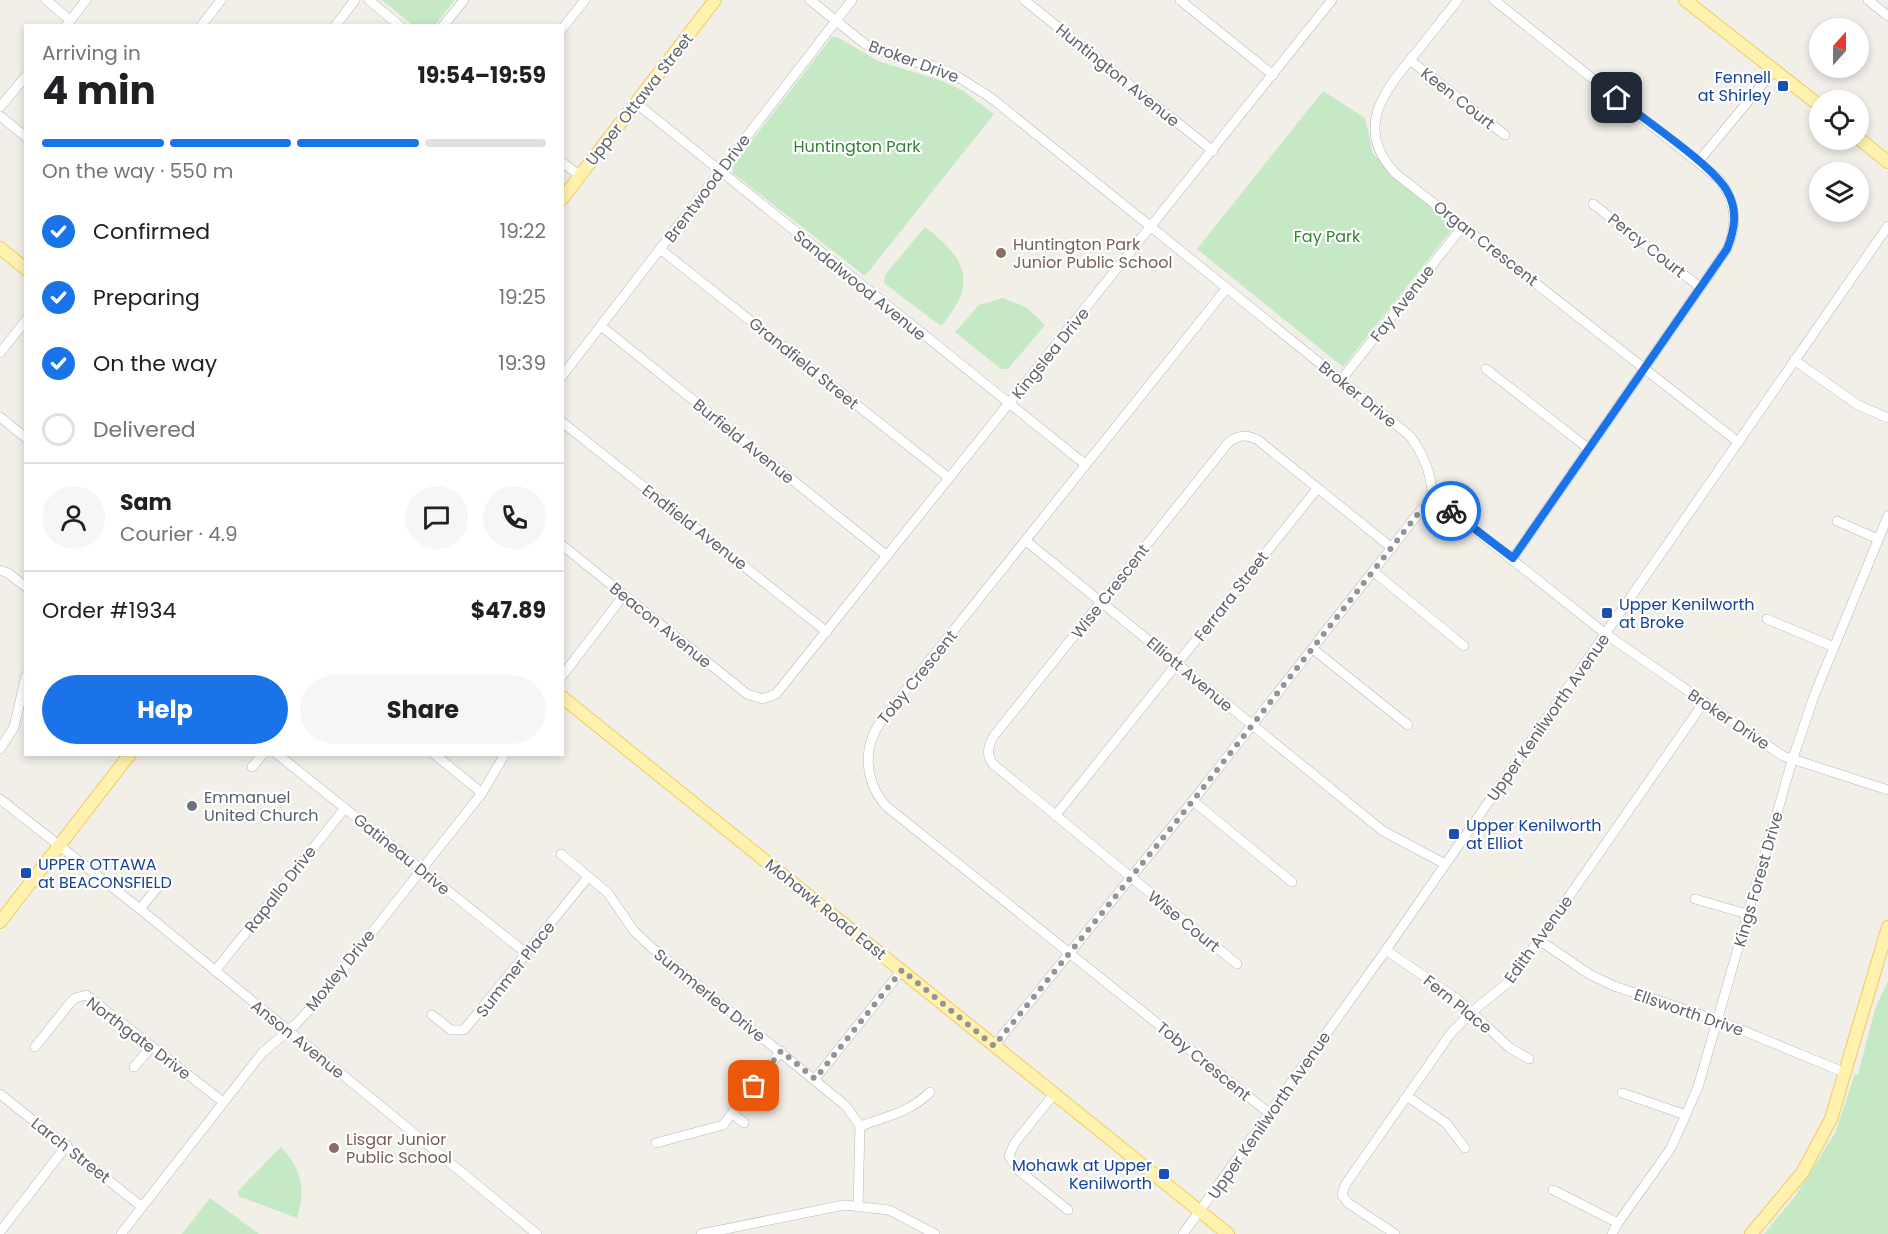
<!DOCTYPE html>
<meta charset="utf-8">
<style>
body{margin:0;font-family:Poppins,sans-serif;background:#f6f6f6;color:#202124;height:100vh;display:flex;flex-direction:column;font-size:22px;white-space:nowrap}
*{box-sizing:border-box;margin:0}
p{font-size:20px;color:#757577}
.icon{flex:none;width:33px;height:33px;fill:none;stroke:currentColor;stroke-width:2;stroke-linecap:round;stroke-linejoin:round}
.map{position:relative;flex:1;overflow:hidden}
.details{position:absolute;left:24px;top:24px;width:540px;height:732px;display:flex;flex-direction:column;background:#fff;border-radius:0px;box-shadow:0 3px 9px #0003}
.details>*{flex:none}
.needle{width:39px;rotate:21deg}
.buttons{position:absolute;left:1809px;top:18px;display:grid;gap:12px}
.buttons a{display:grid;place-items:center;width:60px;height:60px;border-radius:50%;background:#fff;box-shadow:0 3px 9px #0003;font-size:30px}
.pin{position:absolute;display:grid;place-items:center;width:51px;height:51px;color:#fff;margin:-26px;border-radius:12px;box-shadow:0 3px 9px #0006}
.courier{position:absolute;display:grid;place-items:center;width:60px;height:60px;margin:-30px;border:4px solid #1a73e8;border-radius:50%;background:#fff;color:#222;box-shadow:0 2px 8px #0007}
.head em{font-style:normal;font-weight:700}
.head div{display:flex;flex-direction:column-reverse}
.head{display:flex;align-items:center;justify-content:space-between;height:102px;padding:0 18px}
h1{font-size:39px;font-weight:700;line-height:45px}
.bar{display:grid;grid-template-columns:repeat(4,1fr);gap:9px 6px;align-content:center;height:72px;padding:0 18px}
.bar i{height:8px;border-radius:4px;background:#e0e0e0}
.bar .current{background:#1a73e8}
.bar p{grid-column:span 4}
.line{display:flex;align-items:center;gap:15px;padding:0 18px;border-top:2px solid #e0e0e0}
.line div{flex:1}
.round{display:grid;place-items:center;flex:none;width:63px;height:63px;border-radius:32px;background:#f6f6f6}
ol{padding:0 18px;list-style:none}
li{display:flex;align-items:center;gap:18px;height:66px}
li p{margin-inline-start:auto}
li .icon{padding:6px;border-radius:50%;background:#1a73e8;color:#fff;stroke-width:4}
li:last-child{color:#757577}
li i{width:33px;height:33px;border:3px solid #e0e0e0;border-radius:50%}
.action{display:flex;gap:12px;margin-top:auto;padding:12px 18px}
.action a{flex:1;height:69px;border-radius:36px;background:#1a73e8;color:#fff;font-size:24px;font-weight:700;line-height:69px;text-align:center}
.action a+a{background:#f6f6f6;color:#202124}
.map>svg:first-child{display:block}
.green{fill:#c5e8c5}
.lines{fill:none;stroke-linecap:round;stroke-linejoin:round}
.minor-casing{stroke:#b5b8bc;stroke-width:10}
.major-casing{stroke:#f2c960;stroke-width:14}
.minor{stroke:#fff;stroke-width:9}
.major{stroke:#fff2af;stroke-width:12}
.done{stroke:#929495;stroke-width:6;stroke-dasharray:0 10.8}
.route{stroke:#1a73e8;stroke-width:8}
.transit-dot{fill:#1a4fb4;stroke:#fff;stroke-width:2}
.education-dot{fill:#8d6e63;stroke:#fff;stroke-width:2}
.worship-dot{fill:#6b7280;stroke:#fff;stroke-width:2}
.labels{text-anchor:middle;stroke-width:4.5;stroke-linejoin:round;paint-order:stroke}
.street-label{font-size:16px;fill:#5f6368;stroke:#fff}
.transit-label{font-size:16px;fill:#164399;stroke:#fff;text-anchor:start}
.park-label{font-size:16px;fill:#348238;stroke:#fff}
.education-label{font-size:16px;fill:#785e54;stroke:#fff;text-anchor:start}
.worship-label{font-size:16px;fill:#5b616d;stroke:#fff;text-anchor:start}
</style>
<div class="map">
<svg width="1888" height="1234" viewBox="0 0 1888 1234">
<rect width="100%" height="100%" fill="#f1efe8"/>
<g class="green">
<path d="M382,0h73l-20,25h-22z"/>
<path d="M832,37h5l41,24 67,21 18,9 31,23 -129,162 -132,-103v-8z"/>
<path d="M1323,91l42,27 8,36 81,73 -111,140 -146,-118z"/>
<path d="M925,227c41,32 54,55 16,99l-57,-43 1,-8z"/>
<path d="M1003,298l24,10 18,17 -37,44h-7l-46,-37 24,-27z"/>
<path d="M1888,981v253h-124l32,-39 39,-62 20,-59 3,1 17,-66z"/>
<path d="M281,1147c21,23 25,42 16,71l-59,-22v-5z"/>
<path d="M210,1198l49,36h-77z"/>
</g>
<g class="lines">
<g class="minor-casing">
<g id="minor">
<path d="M46,0l24,20"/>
<path d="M369,0l31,26"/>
<path d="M810,0l55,44 29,13 40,9 21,9 35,22 420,339c13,18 22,37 22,60l175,139 176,121 105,34"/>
<path d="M1024,0l189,151"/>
<path d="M1180,0l93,75"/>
<path d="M1458,0c-15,18 -29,37 -44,55 -31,38 -60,73 -19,118l343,269"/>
<path d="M1494,0l226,180c16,23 18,43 7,69l-214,309"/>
<path d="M1868,0l20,16"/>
<path d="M66,26l20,-26"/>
<path d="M201,26l20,-26"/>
<path d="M335,26l20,-26"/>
<path d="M443,26l21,-26"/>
<path d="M562,29l23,-29"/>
<path d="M1410,60l95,75"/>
<path d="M636,103l450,362"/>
<path d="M0,107l26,-31"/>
<path d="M0,116l26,21"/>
<path d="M562,162l18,14"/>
<path d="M1698,162l76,-92"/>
<path d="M1593,204l107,83"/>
<path d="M660,249l289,229"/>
<path d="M1226,289l-344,431c-20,27 -18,60 4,86l383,307"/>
<path d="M601,326l286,230"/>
<path d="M0,353l26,-33"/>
<path d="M1794,360l64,45 30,13"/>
<path d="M1486,369l103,80"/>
<path d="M562,376l290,-376"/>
<path d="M1341,380l122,-154"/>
<path d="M0,417l26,21"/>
<path d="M562,422l265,210"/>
<path d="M1837,521l41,18"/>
<path d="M1026,541l357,290 62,33"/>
<path d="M562,545l185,149 16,5 13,-5 556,-694"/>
<path d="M0,570l8,3 18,14"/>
<path d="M1374,572l90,74"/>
<path d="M1767,619l67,28"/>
<path d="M1313,649l95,76"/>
<path d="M562,676l62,-81"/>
<path d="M0,749l14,-22 12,-51"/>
<path d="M277,754l249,199"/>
<path d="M434,754l48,39"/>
<path d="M252,767l11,-13"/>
<path d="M0,799l140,110 397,325"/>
<path d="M1193,801l99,81"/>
<path d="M1055,816l262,-327"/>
<path d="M561,854l47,39 26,38 17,16 195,159 14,20 -2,79"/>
<path d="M1695,899l52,15"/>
<path d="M140,909l21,-26"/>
<path d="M1539,940l50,34 25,12 103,34 129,53"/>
<path d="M1386,950l71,49 53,49 19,11"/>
<path d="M1237,964l-244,-200c-7,-10 -5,-16 0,-27l235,-294c9,-8 20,-9 30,-3l134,108"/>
<path d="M215,971l130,-163"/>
<path d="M432,1015l19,15h13l124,-153"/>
<path d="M994,1046l190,-234 248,-316"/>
<path d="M35,1047l35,-44 5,-5 11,-3 137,107"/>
<path d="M134,1067l18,-21"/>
<path d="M815,1079l87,-109"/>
<path d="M1622,1093l64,22"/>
<path d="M0,1094l142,113"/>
<path d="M1054,1094l-40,50 -5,12 8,13 51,41"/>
<path d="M1408,1097l38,26 19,25"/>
<path d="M733,1114l11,9"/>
<path d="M860,1126c25,-9 51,-14 70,-34"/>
<path d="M656,1143l67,-18 58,-74"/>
<path d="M1553,1190l65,33"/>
<path d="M0,1232l67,-87"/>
<path d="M121,1234l141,-181 34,-29 25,-27 161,-204 23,-39"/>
<path d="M701,1234l143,-29 45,5 46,24"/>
<path d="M1183,1234l203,-284 502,-724"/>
<path d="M1395,1234l-47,-31 -6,-8 3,-10 106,-152 22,-22 38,-31 193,-278"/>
<path d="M1612,1234l6,-11 53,-75 27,-61 94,-326 22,-65 74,-180"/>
</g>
</g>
<g class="major-casing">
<g id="major">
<path d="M1685,0l135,106"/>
<path d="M1858,138l30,24"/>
<path d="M562,199l153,-199"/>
<path d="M0,248l26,21"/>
<path d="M562,697l666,537"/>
<path d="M0,922l130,-168"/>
<path d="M1751,1234l51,-61 29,-54 57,-192"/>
</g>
</g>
<use href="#minor" class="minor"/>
<use href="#major" class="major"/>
</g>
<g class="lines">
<path class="done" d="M754,1086l27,-35 34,28 87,-109 92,76 190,-234 248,-316 19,15"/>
<path class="route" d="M1451,511l62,47 214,-309c8,-20 11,-39 0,-58 -13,-25 -85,-73 -110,-93"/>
</g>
<g class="transit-dot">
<rect x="1777" y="80" width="12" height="12" rx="3"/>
<rect x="1601" y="607" width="12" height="12" rx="3"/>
<rect x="1448" y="828" width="12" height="12" rx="3"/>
<rect x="20" y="867" width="12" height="12" rx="3"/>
<rect x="1158" y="1168" width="12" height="12" rx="3"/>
</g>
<g class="education-dot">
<circle cx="1001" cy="253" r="6"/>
<circle cx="334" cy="1148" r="6"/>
</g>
<circle class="worship-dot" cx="192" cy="806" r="6"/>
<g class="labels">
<g class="street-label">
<text transform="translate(914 61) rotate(20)" y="6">Broker Drive</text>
<text transform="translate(1118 75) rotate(39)" y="6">Huntington Avenue</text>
<text transform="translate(1458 98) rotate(38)" y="6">Keen Court</text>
<text transform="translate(639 99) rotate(-52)" y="6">Upper Ottawa Street</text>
<text transform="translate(707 188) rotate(-53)" y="6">Brentwood Drive</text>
<text transform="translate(1486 243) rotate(38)" y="6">Organ Crescent</text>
<text transform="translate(1647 245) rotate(38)" y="6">Percy Court</text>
<text transform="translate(860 285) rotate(39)" y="6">Sandalwood Avenue</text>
<text transform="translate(1402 303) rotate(-52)" y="6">Fay Avenue</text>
<text transform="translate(1050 353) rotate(-51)" y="6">Kingslea Drive</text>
<text transform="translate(804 363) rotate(39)" y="6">Grandfield Street</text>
<text transform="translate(1358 394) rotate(39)" y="6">Broker Drive</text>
<text transform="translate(744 441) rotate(39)" y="6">Burfield Avenue</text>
<text transform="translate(695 527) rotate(38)" y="6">Endfield Avenue</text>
<text transform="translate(1110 591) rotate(-52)" y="6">Wise Crescent</text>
<text transform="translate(1231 596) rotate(-52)" y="6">Ferrara Street</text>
<text transform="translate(661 625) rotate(39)" y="6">Beacon Avenue</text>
<text transform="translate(1190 674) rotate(40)" y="6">Elliott Avenue</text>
<text transform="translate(917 677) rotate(-51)" y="6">Toby Crescent</text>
<text transform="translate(1548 717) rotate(-55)" y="6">Upper Kenilworth Avenue</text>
<text transform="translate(1729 719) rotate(34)" y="6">Broker Drive</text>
<text transform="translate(402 854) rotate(39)" y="6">Gatineau Drive</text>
<text transform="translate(1758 879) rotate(-74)" y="6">Kings Forest Drive</text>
<text transform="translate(280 889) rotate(-52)" y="6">Rapallo Drive</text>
<text transform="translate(826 909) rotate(39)" y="6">Mohawk Road East</text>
<text transform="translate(1184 921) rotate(39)" y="6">Wise Court</text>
<text transform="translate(1538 939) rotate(-54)" y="6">Edith Avenue</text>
<text transform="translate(515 969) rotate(-52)" y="6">Summer Place</text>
<text transform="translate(340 970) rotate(-51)" y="6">Moxley Drive</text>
<text transform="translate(710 995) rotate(39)" y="6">Summerlea Drive</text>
<text transform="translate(1458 1004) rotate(39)" y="6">Fern Place</text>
<text transform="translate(1689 1012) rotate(19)" y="6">Ellsworth Drive</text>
<text transform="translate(139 1038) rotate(37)" y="6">Northgate Drive</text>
<text transform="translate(298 1039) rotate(39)" y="6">Anson Avenue</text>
<text transform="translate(1204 1061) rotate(39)" y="6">Toby Crescent</text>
<text transform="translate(1269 1115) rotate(-55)" y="6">Upper Kenilworth Avenue</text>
<text transform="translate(71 1150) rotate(38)" y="6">Larch Street</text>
</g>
<g class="transit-label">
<text x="1771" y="83" text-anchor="end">Fennell<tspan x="1771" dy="18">at Shirley</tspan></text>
<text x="1619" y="610">Upper Kenilworth<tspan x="1619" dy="18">at Broke</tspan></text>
<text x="1466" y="831">Upper Kenilworth<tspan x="1466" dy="18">at Elliot</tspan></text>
<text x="38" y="870">UPPER OTTAWA<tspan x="38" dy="18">at BEACONSFIELD</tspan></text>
<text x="1152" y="1171" text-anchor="end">Mohawk at Upper<tspan x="1152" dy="18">Kenilworth</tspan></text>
</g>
<g class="park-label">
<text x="857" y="152">Huntington Park</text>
<text x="1327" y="242">Fay Park</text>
</g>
<g class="education-label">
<text x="1013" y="250">Huntington Park<tspan x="1013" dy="18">Junior Public School</tspan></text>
<text x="346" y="1145">Lisgar Junior<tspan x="346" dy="18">Public School</tspan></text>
</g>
<g class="worship-label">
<text x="204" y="803">Emmanuel<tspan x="204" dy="18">United Church</tspan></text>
</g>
</g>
</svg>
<div class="buttons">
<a><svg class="needle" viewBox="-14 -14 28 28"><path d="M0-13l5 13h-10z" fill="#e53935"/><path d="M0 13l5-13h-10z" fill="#757577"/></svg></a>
<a><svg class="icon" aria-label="locate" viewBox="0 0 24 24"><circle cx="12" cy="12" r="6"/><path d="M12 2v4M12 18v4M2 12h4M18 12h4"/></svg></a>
<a><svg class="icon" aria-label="layers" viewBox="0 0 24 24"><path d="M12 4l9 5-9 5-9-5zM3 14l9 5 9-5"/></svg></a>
</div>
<div class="pin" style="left:754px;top:1086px;background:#ea580c"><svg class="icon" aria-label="bag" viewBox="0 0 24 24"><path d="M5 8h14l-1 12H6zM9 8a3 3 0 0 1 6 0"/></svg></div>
<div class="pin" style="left:1617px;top:98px;background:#1f2937"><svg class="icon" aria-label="home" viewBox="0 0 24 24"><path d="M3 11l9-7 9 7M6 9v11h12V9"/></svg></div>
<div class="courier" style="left:1451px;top:511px"><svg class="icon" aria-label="bike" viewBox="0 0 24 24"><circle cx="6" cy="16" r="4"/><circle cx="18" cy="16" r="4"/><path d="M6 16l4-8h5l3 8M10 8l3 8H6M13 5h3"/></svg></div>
<section class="details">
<div class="head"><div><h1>4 min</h1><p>Arriving in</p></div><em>19:54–19:59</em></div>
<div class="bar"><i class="current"></i><i class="current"></i><i class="current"></i><i></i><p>On the way · 550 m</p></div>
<ol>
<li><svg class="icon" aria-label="check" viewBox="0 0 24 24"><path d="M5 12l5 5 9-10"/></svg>Confirmed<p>19:22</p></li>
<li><svg class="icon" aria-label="check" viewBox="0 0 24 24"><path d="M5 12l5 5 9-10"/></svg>Preparing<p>19:25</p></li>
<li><svg class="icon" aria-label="check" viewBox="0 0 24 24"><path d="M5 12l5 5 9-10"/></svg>On the way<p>19:39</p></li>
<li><i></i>Delivered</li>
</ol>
<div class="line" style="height:108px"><a class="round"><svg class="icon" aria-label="person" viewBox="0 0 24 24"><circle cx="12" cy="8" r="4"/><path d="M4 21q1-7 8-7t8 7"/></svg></a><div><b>Sam</b><p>Courier · 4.9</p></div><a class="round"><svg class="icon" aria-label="chat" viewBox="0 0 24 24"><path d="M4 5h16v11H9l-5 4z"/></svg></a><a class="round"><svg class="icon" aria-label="phone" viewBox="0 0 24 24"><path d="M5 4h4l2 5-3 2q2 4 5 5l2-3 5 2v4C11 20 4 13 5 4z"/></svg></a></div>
<div class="line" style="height:78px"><div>Order #1934</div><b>$47.89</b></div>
<div class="action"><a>Help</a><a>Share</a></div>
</section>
</div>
